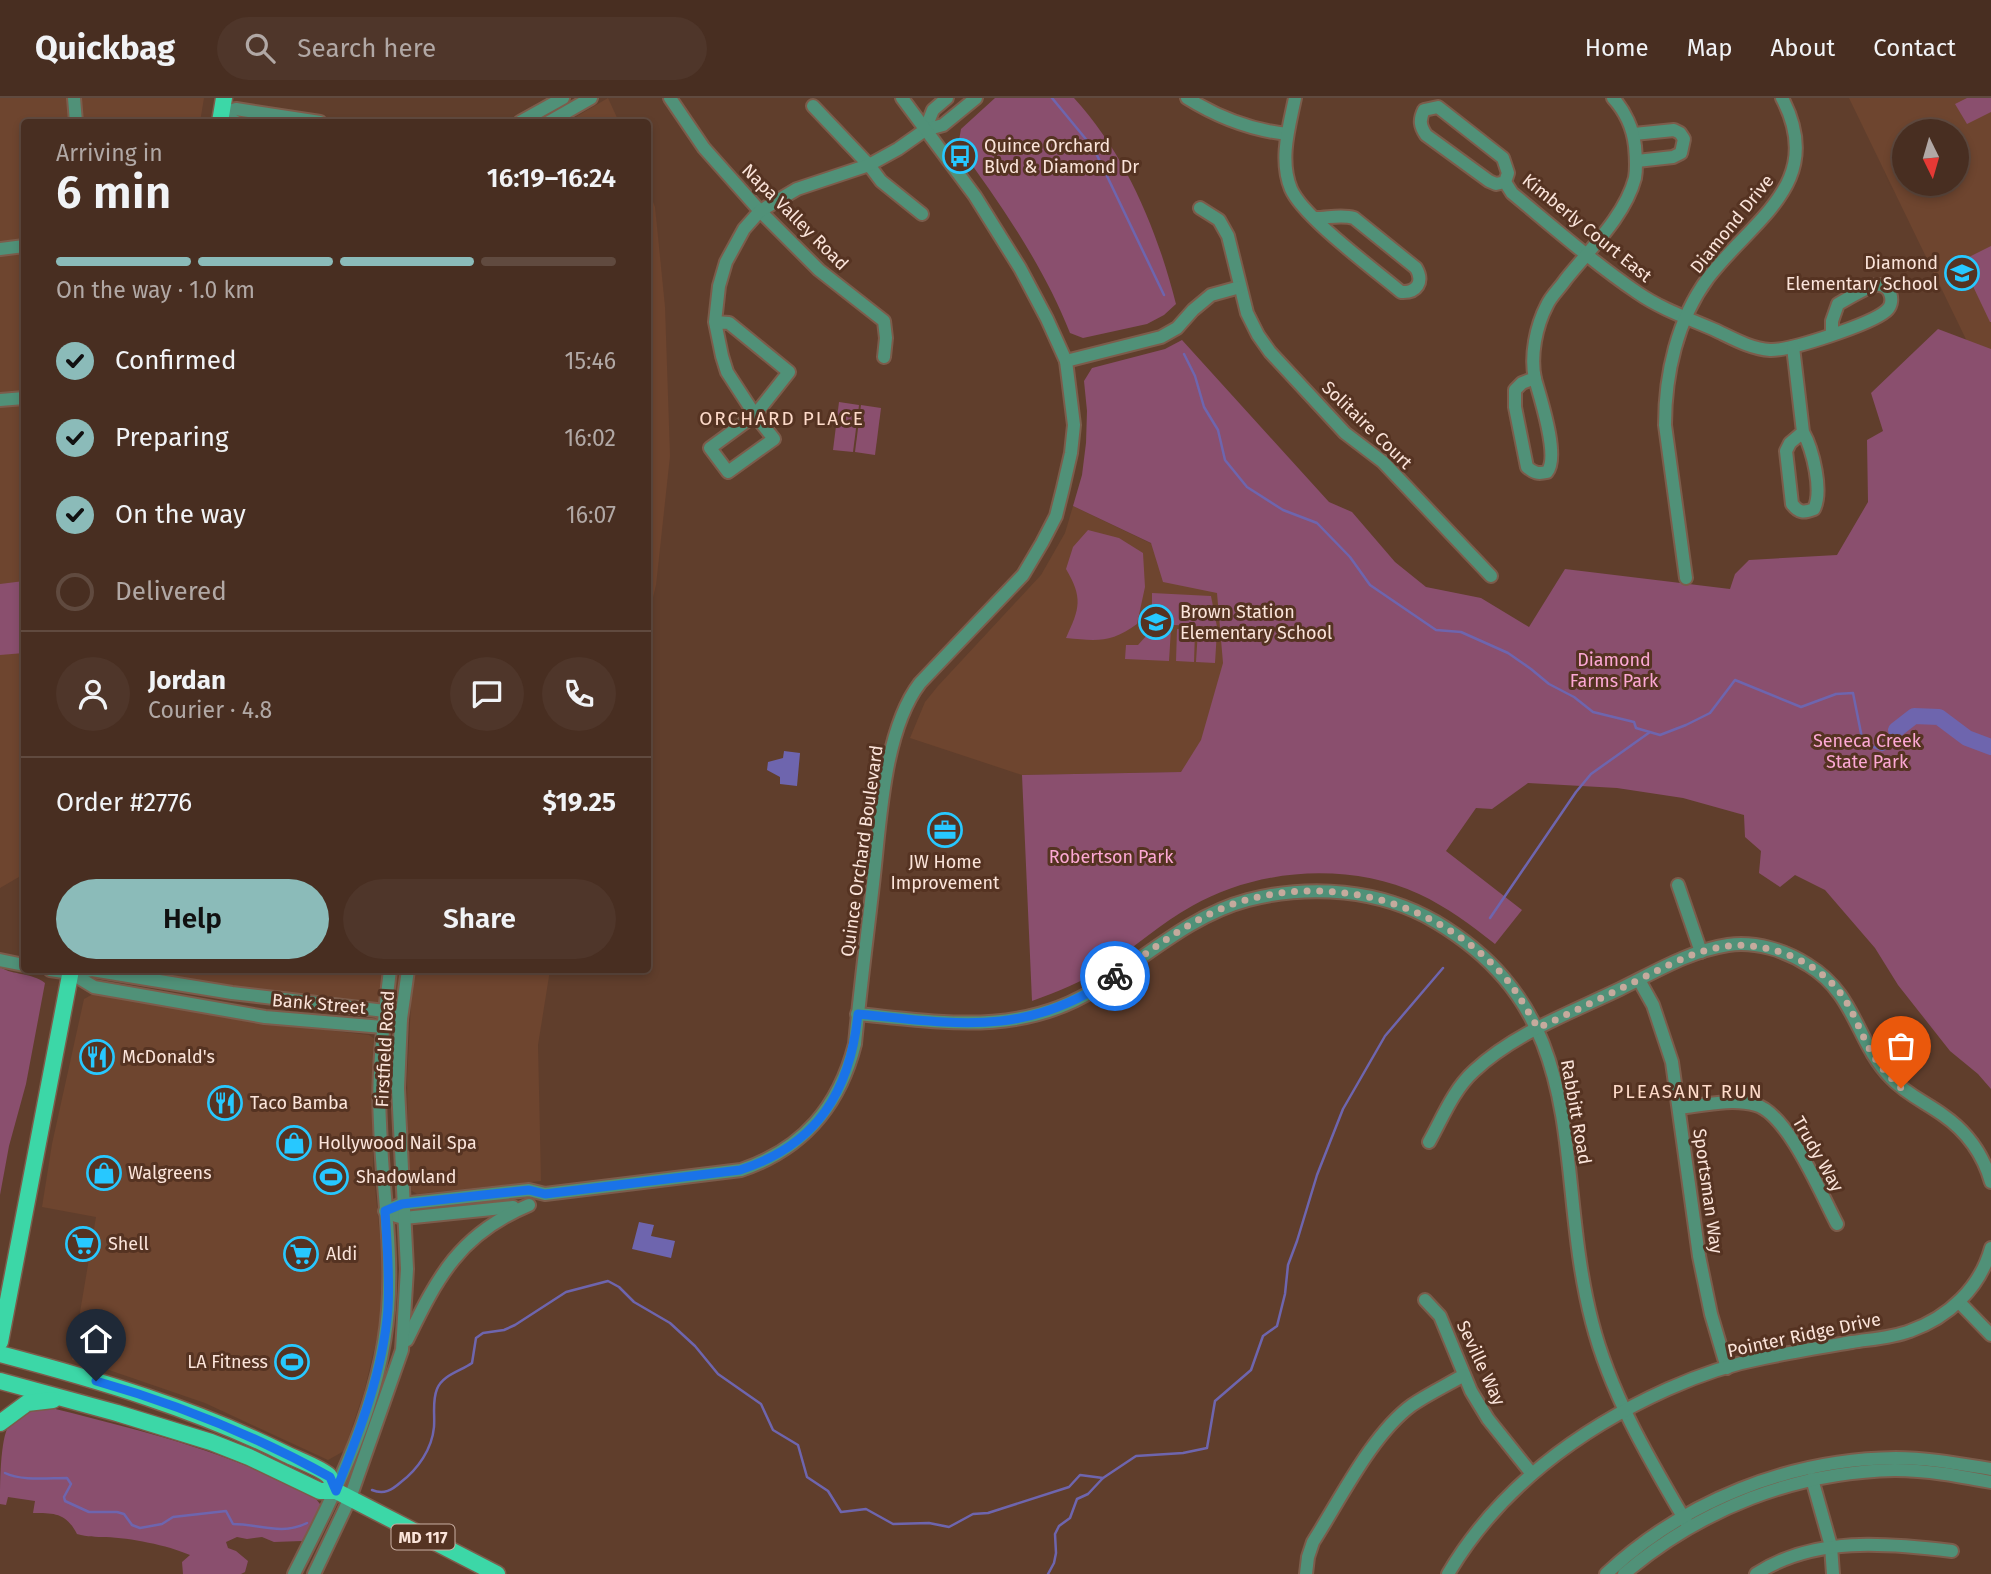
<!DOCTYPE html>
<meta charset="utf-8">
<style>
body{margin:0;font-family:"Fira Sans",sans-serif;background:#4f362a;color:#f1f3f6;height:100vh;display:flex;flex-direction:column;font-size:26px;white-space:nowrap}
*{box-sizing:border-box;margin:0}
p{font-size:23px;color:#b1a8a5}
.icon{flex:none;width:38px;height:38px;fill:none;stroke:currentColor;stroke-width:2;stroke-linecap:round;stroke-linejoin:round}
.map{position:relative;flex:1;overflow:hidden}
.details{position:absolute;left:21px;top:21px;width:630px;height:854px;display:flex;flex-direction:column;background:#482e21;border-radius:7px;box-shadow:0 4px 10px #0003,0 0 0 2px #604a3f}
.details>*{flex:none}
.needle{width:46px;rotate:175deg}
.tools{position:absolute;left:1892px;top:21px;display:grid;gap:14px}
.tools a{display:grid;place-items:center;width:77px;height:77px;border-radius:50%;background:#482e21;box-shadow:0 4px 10px #0003,0 0 0 2px #604a3f;font-size:35px}
.pin{position:absolute;display:grid;place-items:center;width:60px;height:60px;color:#fff;margin:-72px -30px;border-radius:50% 50% 50% 0;rotate:-45deg;box-shadow:0 0 7px #0007}
.pin .icon{rotate:45deg}
.courier{position:absolute;display:grid;place-items:center;width:70px;height:70px;margin:-35px;border:5px solid #1a73e8;border-radius:50%;background:#fff;color:#222;box-shadow:0 2px 9px #0007}
.overview em{font-style:normal;font-weight:600}
.overview div{display:flex;flex-direction:column-reverse}
.overview{display:flex;align-items:center;justify-content:space-between;height:119px;padding:0 35px}
h1{font-size:46px;font-weight:600;line-height:52px}
.bar{display:grid;grid-template-columns:repeat(4,1fr);gap:10px 7px;align-content:center;height:84px;padding:0 35px}
.bar i{height:9px;border-radius:5px;background:#604a3f}
.bar .selected{background:#8bbbb9}
.bar p{grid-column:span 4}
.line{display:flex;align-items:center;gap:18px;padding:0 35px;border-top:2px solid #604a3f}
.line div{flex:1}
.round{display:grid;place-items:center;flex:none;width:74px;height:74px;border-radius:37px;background:#4f362a}
ol{padding:0 35px;list-style:none}
li{display:flex;align-items:center;gap:21px;height:77px}
li p{margin-inline-start:auto}
li .icon{padding:7px;border-radius:50%;background:#8bbbb9;color:#111;stroke-width:4}
li:last-child{color:#b1a8a5}
li i{width:38px;height:38px;border:4px solid #604a3f;border-radius:50%}
.primary-button{display:flex;gap:14px;margin-top:auto;padding:14px 35px}
.primary-button a{flex:1;height:80px;border-radius:42px;background:#8bbbb9;color:#111;font-size:28px;font-weight:600;line-height:80px;text-align:center}
.primary-button a+a{background:#4f362a;color:#f1f3f6}
header{display:flex;align-items:center;gap:42px;box-sizing:border-box;height:98px;padding:0 35px;background:#482e21;border-bottom:2px solid #604a3f}
header strong{font-size:33px}
nav{display:flex;gap:38px;margin-inline-start:auto;font-size:24px}
.search{width:490px;height:63px;background:#4f362a;display:flex;align-items:center;gap:18px;box-sizing:border-box;padding:0 24px;border-radius:38px;color:#b1a8a5;font-size:26px}
.map>svg:first-child{display:block}
.built{fill:#6e452f;fill-rule:evenodd}
.green{fill:#8a4f6e}
.water{fill:#6e65ae}
.lines{fill:none;stroke-linecap:round;stroke-linejoin:round}
.stream{stroke:#6e65ae;stroke-width:2.5}
.river{stroke:#6e65ae;stroke-width:16}
.minor-casing{stroke:#7c5c4b;stroke-width:16}
.major-casing{stroke:#7c5c4b;stroke-width:19}
.minor{stroke:#509178;stroke-width:12}
.major{stroke:#3cd7a7;stroke-width:16}
.done{stroke:#c5aa9d;stroke-width:7;stroke-dasharray:0 12.6}
.route{stroke:#1a73e8;stroke-width:9}
.labels{text-anchor:middle;stroke-width:6;stroke-linejoin:round;paint-order:stroke}
.shield{fill:#532;stroke:#c9afa3;stroke-width:2}
.shield-label{font-size:16px;font-weight:bold;fill:#fbe4da}
.poi-label{font-size:18px;fill:#fbe4da;stroke:#532;text-anchor:start}
.street-label{font-size:18px;fill:#fbe4da;stroke:#532}
.park-label{font-size:18px;fill:#fca8d4;stroke:#532}
.neighbourhood-label{font-size:19px;letter-spacing:2px;fill:#fedbca;stroke:#532}
</style>
<header>
<strong>Quickbag</strong>
<div class="search"><svg class="icon" aria-label="search" viewBox="0 0 24 24"><circle cx="10" cy="10" r="6"/><path d="M15 15l6 6"/></svg>Search here</div>
<nav><a>Home</a><a>Map</a><a>About</a><a>Contact</a></nav>
</header>
<div class="map">
<svg width="1991" height="1476" viewBox="0 0 1991 1476">
<rect width="100%" height="100%" fill="#603e2c"/>
<g class="built">
<path d="M0,0h204l-4,24h-176v752l-24,14z"/>
<path d="M608,0l11,24h-52z"/>
<path d="M1849,0h142v275l-14,-11zM1904,33h52v53h-52z"/>
<path d="M648,91l7,18 10,100 5,149 -14,129 -8,33z"/>
<path d="M1073,408l340,163 -25,99 -366,7 -112,-37 15,-36 13,-16 103,-111 24,-42z"/>
<path d="M139,872h411l-12,75 3,136 -124,13 -8,-5 -2,-110 4,-75h-35l-105,-12z"/>
<path d="M93,896l149,26 127,15 7,5 -3,127 9,90 -2,68 -16,67 -20,59 -16,9 -123,-57 -99,-34 -34,-9 24,-143 -54,-10 10,-63 32,-145z"/>
</g>
<g class="green">
<path d="M995,0h79c52,57 83,131 102,206l-12,11 -17,9 -64,14 -13,-5c-26,-66 -69,-129 -112,-187l3,-17z"/>
<path d="M1967,0h24v14l-24,12 -12,-20z"/>
<path d="M1991,148v76h-1l-29,-61z"/>
<path d="M1938,231l53,20v740l-13,-15 -28,-23 -52,-66 -23,-37 -50,-58 -30,-15 -15,12 -21,-14 2,-22 -16,-14 -1,-22 -61,-17 -66,-10 -89,-5 -36,26 -16,-1 -30,43 76,59 -27,34c-24,-19 -48,-37 -76,-50 -70,-32 -160,-26 -227,12 -31,17 -58,42 -87,61 -23,15 -48,25 -73,34l-10,-226 159,-3 20,-32 22,-77 -6,-70 -54,-11 -12,-39 -78,-37 9,-31 4,-32 1,-32 -3,-30 8,-13 73,-19 17,-9 147,162 23,10 43,50 31,25 55,11 48,29 36,-58 165,20 5,-15 14,-14 88,-5 31,-53 -1,-62 16,-9 -12,-38z"/>
<path d="M839,304l20,3 -6,47 -20,-2z"/>
<path d="M861,307l20,3 -6,47 -20,-3z"/>
<path d="M1088,432l31,8 24,15 2,34 -8,37c-26,19 -40,17 -71,14 14,-30 17,-40 0,-69l7,-22z"/>
<path d="M24,483v72l-24,2v-71z"/>
<path d="M1152,495l59,3 6,31 -65,-3z"/>
<path d="M1146,531h25l-2,32 -44,-2 1,-14h12l9,-10z"/>
<path d="M1177,531l18,1 -1,32 -18,-1z"/>
<path d="M1198,532l19,1 -2,32 -19,-1z"/>
<path d="M0,869c14,9 31,5 45,16l-19,101 -17,62 -9,49z"/>
<path d="M44,1308c93,24 188,45 272,93l4,5v5l-18,32 -28,1 -12,-5 -15,2 -10,-2 -11,5 2,6 8,3 12,10 -3,11 -4,2h-58l-1,-12 8,-7c-23,-10 -60,-17 -84,-18 -11,0 -18,0 -29,-3 -11,-21 -22,-21 -44,-21l2,-12 -27,-4 -2,8 -6,-1c0,-19 0,-65 9,-79 8,-11 23,-15 35,-19z"/>
</g>
<g class="water">
<path d="M784,653l16,2 -3,33 -17,-2v-7l-13,-7 1,-8 15,-4z"/>
<path d="M639,1124l15,3 -3,11 24,5 -4,17 -39,-9z"/>
</g>
<g class="lines">
<g class="stream">
<path d="M1052,0l42,51 70,146"/>
<path d="M1184,256l11,22 9,31 14,23 7,30 22,27 36,23 34,13 33,34 20,28 66,45 25,2 47,21 23,16 18,15 25,13 19,15 41,10 2,6 24,7 26,-10 24,-12 25,-33 66,27 35,-13 17,-1 10,50 19,7 13,-6 1,-14"/>
<path d="M1490,820l86,-126 15,-18 59,-42"/>
<path d="M5,1375c16,8 42,5 62,5l4,6 -7,13 1,4 24,11h28l7,2 8,11 8,3 22,-4 11,-7 53,-6 7,13c26,0 48,12 74,-1"/>
<path d="M372,1392c12,5 20,0 29,-8 17,-13 31,-33 33,-55 1,-13 -2,-26 3,-38 5,-14 24,-18 35,-26l4,-25 7,-5 21,-3 11,-5 51,-33 42,-11 11,6 15,15 36,21 25,23 23,28 43,30 12,26 25,15 9,32 21,14 13,21 25,-3 27,15 36,-1 20,4 24,-13 15,-1 81,-26 11,-12 23,3 33,-22 47,-3 24,-5 8,-47 36,-31 12,-34 14,-10 8,-32 3,-29 9,-24 20,-66 26,-66 42,-73 58,-68"/>
<path d="M1048,1476l6,-11 2,-10 -1,-19 4,-8 11,-8 7,-19 11,-5 15,-16"/>
</g>
<path class="river" d="M1896,632l18,-14 25,1 28,21 24,9"/>
<g class="minor-casing">
<g id="minor">
<path d="M74,0l2,24"/>
<path d="M670,0l34,50 56,63 59,59 65,51 2,17 -2,19"/>
<path d="M1187,0c32,20 63,32 100,36"/>
<path d="M1295,0c-6,29 -16,62 -4,91 12,28 84,81 110,103 16,1 23,-10 15,-24l-62,-50c-12,-4 -26,0 -39,0"/>
<path d="M813,8l56,59 12,16 41,33"/>
<path d="M221,15l15,-4 84,13"/>
<path d="M221,15l15,9"/>
<path d="M520,24l43,-24"/>
<path d="M549,24l42,-24"/>
<path d="M925,32l8,-20 14,-12"/>
<path d="M1634,36l40,-4 6,3 4,6 -3,14 -8,4 -36,4"/>
<path d="M1505,84l-9,2 -7,-3 -63,-46c-6,-9 -7,-15 -2,-25l14,-3 65,51 5,15 -3,9 7,11c41,34 82,70 126,100 23,16 52,26 77,37 17,8 36,19 55,20 20,1 101,-26 116,-39 10,-8 5,-27 -9,-26 -9,1 -30,14 -39,19l-6,17v13"/>
<path d="M1200,110l19,12 9,16 19,77 11,22 12,17 75,81 38,29 108,114"/>
<path d="M0,151l24,-3"/>
<path d="M715,224l14,1 60,49 -34,43 -28,-43 -5,-16 -7,-34 4,-36 7,-24 18,-33 16,-18 37,-22 72,-24 29,-16 27,-19 18,-5 33,-27"/>
<path d="M1793,249l10,85c10,18 20,59 11,77 -10,4 -15,4 -22,-5l-6,-53 4,-8 13,-11"/>
<path d="M1066,263l95,-24 16,-9 16,-18 18,-15 29,-8"/>
<path d="M1535,280l-13,5 -7,7v17l12,60c7,6 11,7 20,5 13,-15 -7,-75 -12,-93 -5,-23 1,-53 12,-74 4,-9 13,-17 19,-26 24,-30 59,-63 69,-101 2,-11 1,-21 0,-32 -2,-17 -10,-35 -22,-48"/>
<path d="M0,302l24,-2"/>
<path d="M755,317l19,24 -46,33 -18,-24z"/>
<path d="M1686,480l-21,-153c0,-51 12,-105 43,-147 45,-59 119,-95 74,-180"/>
<path d="M1678,787l23,67"/>
<path d="M0,862l24,5"/>
<path d="M50,872l21,3 21,-3 140,23 153,18 6,3"/>
<path d="M71,875l23,14 171,30 118,10 18,-8"/>
<path d="M1639,882l14,25 19,57 27,194 12,58 16,54"/>
<path d="M857,916c84,8 165,23 240,-26 49,-31 94,-73 151,-88 62,-16 132,-11 188,22 161,96 116,247 156,400 19,74 59,140 97,205"/>
<path d="M1680,1010c24,-3 52,-10 76,-3 32,9 65,89 81,119"/>
<path d="M1429,1044c13,-23 24,-52 45,-71 41,-38 96,-58 146,-82 35,-17 69,-38 108,-44 27,-4 57,5 80,20 48,29 48,77 83,113 15,16 34,24 52,37 23,16 40,39 48,67"/>
<path d="M385,1113l17,-7 127,-14 16,4 196,-24c62,-21 98,-63 114,-126 5,-54 12,-107 18,-160 7,-59 10,-153 47,-201l103,-108 19,-32 14,-27 7,-28 8,-35 3,-28 -8,-64 -19,-42 -27,-51 -45,-72 -73,-98"/>
<path d="M396,1118l8,2 109,-11"/>
<path d="M1425,1202l15,16 31,75 17,28 44,55"/>
<path d="M1959,1204l32,33"/>
<path d="M407,1242c31,-64 53,-106 122,-135"/>
<path d="M1812,1381l19,67 2,28"/>
<path d="M294,1476c42,-83 87,-171 94,-264 5,-62 -6,-125 -8,-187 -3,-51 4,-103 10,-153"/>
<path d="M314,1476l36,-76 52,-148 5,-81 -9,-181 3,-69 7,-49"/>
<path d="M1306,1476l2,-17 5,-15c27,-42 59,-108 99,-137 16,-11 35,-20 52,-30"/>
<path d="M1448,1476c50,-85 131,-145 220,-185 29,-13 64,-25 96,-31 29,-6 59,-11 88,-16 19,-3 40,-4 58,-11 39,-14 70,-43 81,-83"/>
<path d="M1606,1476c78,-73 184,-115 290,-116 32,0 64,6 95,11"/>
<path d="M1624,1476c76,-65 171,-102 271,-104 32,0 64,6 96,12"/>
<path d="M1756,1476c58,-38 131,-31 196,-23"/>
</g>
</g>
<g class="major-casing">
<g id="major">
<path d="M220,24l4,-24"/>
<path d="M0,1244l71,-372"/>
<path d="M0,1256c98,26 196,55 286,100 12,6 35,14 43,22 3,4 5,11 7,15"/>
<path d="M0,1283l117,32 94,29 38,15 71,34h16l161,83"/>
<path d="M0,1325l27,-20 26,-3"/>
</g>
</g>
<use href="#minor" class="minor"/>
<use href="#major" class="major"/>
</g>
<g class="lines">
<path class="done" d="M1115,878c39,-28 78,-59 124,-74 94,-29 198,0 264,73 14,16 24,35 35,53 32,-15 64,-30 96,-46 54,-26 91,-50 152,-28 19,7 39,20 52,36 14,17 20,37 30,56 8,17 20,29 33,42"/>
<path class="route" d="M96,1283c81,23 160,55 234,96l6,14c23,-58 47,-119 52,-182 2,-33 -1,-65 -3,-98l17,-7 127,-14 16,4 195,-24c77,-25 110,-78 118,-156 99,10 169,24 257,-38"/>
</g>
<defs>
<g id="bus-ring" transform="scale(1.75)"><circle r="9.5" fill="#532" stroke="#27c8ff" stroke-width="1.5"/><path d="M-5-6H5V4H4V6H2V4H-2V6H-4V4H-5ZM-3.5-4V0h7V-4ZM-3.5 1.2v1.5H-2V1.2ZM2 1.2v1.5H3.5V1.2Z" fill="#27c8ff"/></g>
<g id="school-ring" transform="scale(1.75)"><circle r="9.5" fill="#532" stroke="#27c8ff" stroke-width="1.5"/><path d="M0-5L7-2L0 1L-7-2ZM-4 1L0 2.5L4 1V4Q0 6-4 4Z" fill="#27c8ff"/></g>
<g id="office-ring" transform="scale(1.75)"><circle r="9.5" fill="#532" stroke="#27c8ff" stroke-width="1.5"/><path d="M-6-3h4V-5.5h4V-3h4V5H-6ZM-1-4.5V-3h2v-1.5ZM-6 0V1H6V0Z" fill="#27c8ff"/></g>
<g id="restaurant-ring" transform="scale(1.75)"><circle r="9.5" fill="#532" stroke="#27c8ff" stroke-width="1.5"/><path d="M-5-6h1v4h1v-4h1v4h1v-4h1v5L-1.5 .5V6h-2V.5L-5-1ZM5-6V6H3V1.5H1.5Q1.5-4 5-6Z" fill="#27c8ff"/></g>
<g id="shop-ring" transform="scale(1.75)"><circle r="9.5" fill="#532" stroke="#27c8ff" stroke-width="1.5"/><path d="M-5-2.5h2.3a2.7 3.5 0 0 1 5.4 0H5L5.5 6h-11ZM-1.5-2.5h3a1.5 2.3 0 0 0-3 0Z" fill="#27c8ff"/></g>
<g id="stadium-ring" transform="scale(1.75)"><circle r="9.5" fill="#532" stroke="#27c8ff" stroke-width="1.5"/><path d="M0-5a6.5 5 0 1 0 0 10a6.5 5 0 1 0 0-10ZM-3.5-1.8h7v3.6h-7Z" fill="#27c8ff"/></g>
<g id="supermarket-ring" transform="scale(1.75)"><circle r="9.5" fill="#532" stroke="#27c8ff" stroke-width="1.5"/><path d="M-6-5.5h2.5l.6 2H6L4.5 2H-2.5L-4.4-4H-6ZM-1.5 3.2a1.3 1.3 0 1 0 .1 0ZM3 3.2a1.3 1.3 0 1 0 .1 0Z" fill="#27c8ff"/></g>
</defs>
<g fill-rule="evenodd">
<use href="#bus-ring" x="960" y="58"/>
<use href="#school-ring" x="1962" y="175"/>
<use href="#school-ring" x="1156" y="524"/>
<use href="#office-ring" x="945" y="732"/>
<use href="#restaurant-ring" x="97" y="959"/>
<use href="#restaurant-ring" x="225" y="1005"/>
<use href="#shop-ring" x="294" y="1045"/>
<use href="#shop-ring" x="104" y="1075"/>
<use href="#stadium-ring" x="331" y="1079"/>
<use href="#supermarket-ring" x="83" y="1146"/>
<use href="#supermarket-ring" x="301" y="1156"/>
<use href="#stadium-ring" x="292" y="1264"/>
</g>
<g class="labels">
<rect class="shield" x="391.5" y="1426.5" width="63" height="25" rx="5"/>
<g class="shield-label">
<text x="423" y="1445">MD 117</text>
</g>
<g class="poi-label">
<text x="984" y="54">Quince Orchard<tspan x="984" dy="21">Blvd &amp; Diamond Dr</tspan></text>
<text x="1938" y="171" text-anchor="end">Diamond<tspan x="1938" dy="21">Elementary School</tspan></text>
<text x="1180" y="520">Brown Station<tspan x="1180" dy="21">Elementary School</tspan></text>
<text x="945" y="770" text-anchor="middle">JW Home<tspan x="945" dy="21">Improvement</tspan></text>
<text x="122" y="965">McDonald's</text>
<text x="250" y="1011">Taco Bamba</text>
<text x="318" y="1051">Hollywood Nail Spa</text>
<text x="128" y="1081">Walgreens</text>
<text x="356" y="1085">Shadowland</text>
<text x="108" y="1152">Shell</text>
<text x="326" y="1162">Aldi</text>
<text x="268" y="1270" text-anchor="end">LA Fitness</text>
</g>
<g class="street-label">
<text transform="translate(795 119) rotate(45)" y="6">Napa Valley Road</text>
<text transform="translate(1732 126) rotate(-51)" y="6">Diamond Drive</text>
<text transform="translate(1587 130) rotate(39)" y="6">Kimberly Court East</text>
<text transform="translate(1367 327) rotate(44)" y="6">Solitaire Court</text>
<text transform="translate(862 753) rotate(-82)" y="6">Quince Orchard Boulevard</text>
<text transform="translate(319 906) rotate(5)" y="6">Bank Street</text>
<text transform="translate(385 951) rotate(-87)" y="6">Firstfield Road</text>
<text transform="translate(1576 1014) rotate(80)" y="6">Rabbitt Road</text>
<text transform="translate(1818 1056) rotate(60)" y="6">Trudy Way</text>
<text transform="translate(1708 1093) rotate(82)" y="6">Sportsman Way</text>
<text transform="translate(1804 1237) rotate(-12)" y="6">Pointer Ridge Drive</text>
<text transform="translate(1481 1265) rotate(65)" y="6">Seville Way</text>
</g>
<g class="park-label">
<text x="1614" y="568">Diamond<tspan x="1614" dy="21">Farms Park</tspan></text>
<text x="1867" y="649">Seneca Creek<tspan x="1867" dy="21">State Park</tspan></text>
<text x="1111" y="765">Robertson Park</text>
</g>
<g class="neighbourhood-label">
<text x="782" y="327">ORCHARD PLACE</text>
<text x="1688" y="1000">PLEASANT RUN</text>
</g>
</g>
</svg>
<div class="tools">
<a><svg class="needle" viewBox="-14 -14 28 28"><path d="M0-13l5 13h-10z" fill="#e53935"/><path d="M0 13l5-13h-10z" fill="#b1a8a5"/></svg></a>
</div>
<div class="pin" style="left:1901px;top:990px;background:#ea580c"><svg class="icon" aria-label="bag" viewBox="0 0 24 24"><path d="M5 8h14l-1 12H6zM9 8a3 3 0 0 1 6 0"/></svg></div>
<div class="pin" style="left:96px;top:1283px;background:#1f2937"><svg class="icon" aria-label="home" viewBox="0 0 24 24"><path d="M3 11l9-7 9 7M6 9v11h12V9"/></svg></div>
<div class="courier" style="left:1115px;top:878px"><svg class="icon" aria-label="bike" viewBox="0 0 24 24"><circle cx="6" cy="16" r="4"/><circle cx="18" cy="16" r="4"/><path d="M6 16l4-8h5l3 8M10 8l3 8H6M13 5h3"/></svg></div>
<section class="details">
<div class="overview"><div><h1>6 min</h1><p>Arriving in</p></div><em>16:19–16:24</em></div>
<div class="bar"><i class="selected"></i><i class="selected"></i><i class="selected"></i><i></i><p>On the way · 1.0 km</p></div>
<ol>
<li><svg class="icon" aria-label="check" viewBox="0 0 24 24"><path d="M5 12l5 5 9-10"/></svg>Confirmed<p>15:46</p></li>
<li><svg class="icon" aria-label="check" viewBox="0 0 24 24"><path d="M5 12l5 5 9-10"/></svg>Preparing<p>16:02</p></li>
<li><svg class="icon" aria-label="check" viewBox="0 0 24 24"><path d="M5 12l5 5 9-10"/></svg>On the way<p>16:07</p></li>
<li><i></i>Delivered</li>
</ol>
<div class="line" style="height:126px"><a class="round"><svg class="icon" aria-label="person" viewBox="0 0 24 24"><circle cx="12" cy="8" r="4"/><path d="M4 21q1-7 8-7t8 7"/></svg></a><div><b>Jordan</b><p>Courier · 4.8</p></div><a class="round"><svg class="icon" aria-label="chat" viewBox="0 0 24 24"><path d="M4 5h16v11H9l-5 4z"/></svg></a><a class="round"><svg class="icon" aria-label="phone" viewBox="0 0 24 24"><path d="M5 4h4l2 5-3 2q2 4 5 5l2-3 5 2v4C11 20 4 13 5 4z"/></svg></a></div>
<div class="line" style="height:91px"><div>Order #2776</div><b>$19.25</b></div>
<div class="primary-button"><a>Help</a><a>Share</a></div>
</section>
</div>
